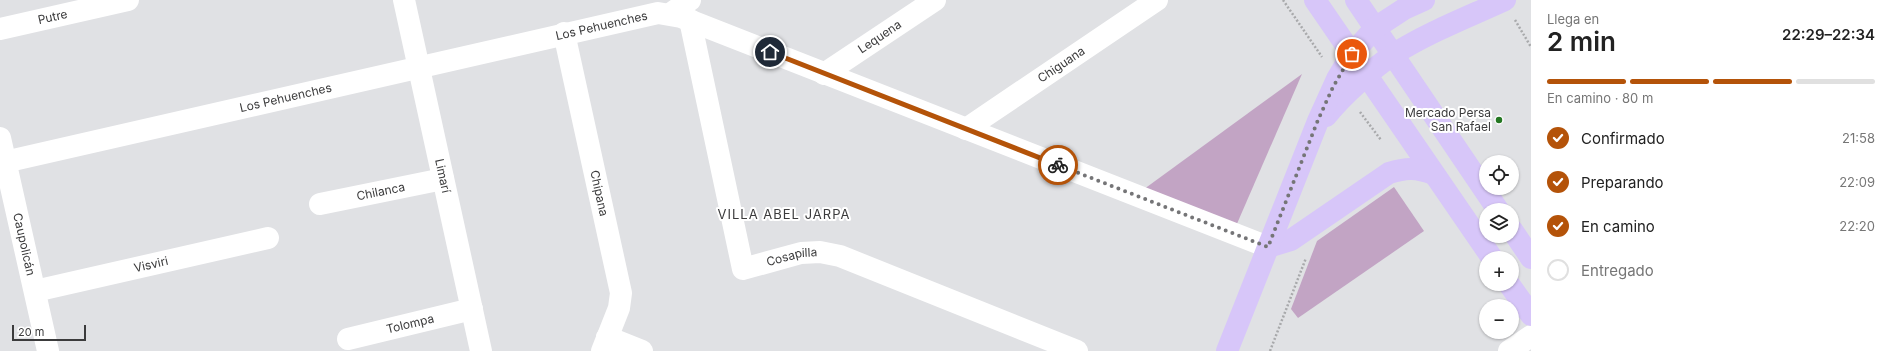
<!DOCTYPE html>
<html lang="es">
<meta charset="utf-8">
<style>
body{margin:0;font-family:Inter,sans-serif;background:#f2f2f2;color:#222;height:100vh;display:flex;flex-direction:column;font-size:15px;white-space:nowrap}
*{box-sizing:border-box;margin:0}
p{font-size:13px;color:#767676}
.icon{flex:none;width:22px;height:22px;fill:none;stroke:currentColor;stroke-width:2;stroke-linecap:round;stroke-linejoin:round}
.map{position:relative;flex:1;overflow:hidden}
.details{display:flex;flex-direction:column;background:#fff;width:360px}
.details>*{flex:none}
.buttons{position:absolute;left:1479px;top:155px;display:grid;gap:8px}
.buttons a{display:grid;place-items:center;width:40px;height:40px;border-radius:50%;background:#fff;box-shadow:0 1px 3px #0004;font-size:20px}
.scale{position:absolute;left:12px;bottom:10px;width:74px;box-sizing:border-box;padding-left:4px;border:2px solid #3b3b3c;border-top:0;font-size:11px;line-height:14px;white-space:nowrap;color:#3b3b3c;-webkit-text-stroke:3px #fff;paint-order:stroke}
.pin{position:absolute;display:grid;place-items:center;width:34px;height:34px;color:#fff;margin:-17px;border:2px solid #fff;border-radius:50%;box-shadow:0 1px 4px #0007}
.courier{position:absolute;display:grid;place-items:center;width:40px;height:40px;margin:-20px;border:3px solid #b45309;border-radius:50%;background:#fff;color:#222;box-shadow:0 1px 5px #0007}
.head em{font-style:normal;font-weight:600}
.head div{display:flex;flex-direction:column-reverse}
.head{display:flex;align-items:center;justify-content:space-between;height:68px;padding:0 16px}
h1{font-size:26px;font-weight:600;line-height:30px}
.bar{display:grid;grid-template-columns:repeat(4,1fr);gap:6px 4px;align-content:center;height:48px;padding:0 16px}
.bar i{height:5px;border-radius:3px;background:#e0e0e0}
.bar .active{background:#b45309}
.bar p{grid-column:span 4}
ol{padding:0 16px;list-style:none}
li{display:flex;align-items:center;gap:12px;height:44px}
li p{margin-inline-start:auto}
li .icon{padding:4px;border-radius:50%;background:#b45309;color:#fff;stroke-width:4}
li:last-child{color:#767676}
li i{width:22px;height:22px;border:2px solid #e0e0e0;border-radius:50%}
main{display:flex;flex:1;min-height:0}
.map>svg:first-child{display:block}
.green{fill:#c2a4c4}
.lines{fill:none;stroke-linecap:round;stroke-linejoin:round}
.path{stroke:#a8a9ab;stroke-width:2.5;stroke-dasharray:2 2;stroke-linecap:butt}
.minor{stroke:#fff;stroke-width:22}
.major{stroke:#d7c6f9;stroke-width:22}
.done{stroke:#757577;stroke-width:4;stroke-dasharray:0 7.2}
.route{stroke:#b45309;stroke-width:5}
.poi-dot{fill:#247722;stroke:#fff;stroke-width:1.5}
.labels{text-anchor:middle;stroke-width:4;stroke-linejoin:round;paint-order:stroke}
.street-label{font-size:12px;fill:#3b3b3c;stroke:#fff}
.poi-label{font-size:12px;fill:#3b3b3c;stroke:#fff;text-anchor:end}
.neighbourhood-label{font-size:13px;letter-spacing:1px;fill:#3b3b3c;stroke:#fff}
</style>
<main>
<div class="map">
<svg width="1531" height="351" viewBox="0 0 1531 351">
<rect width="100%" height="100%" fill="#e0e1e4"/>
<g class="green">
<path d="M1302,74l-66,152 -96,-34z"/>
<path d="M1394,187l30,44 -126,87 -7,-9 26,-68z"/>
</g>
<g class="lines">
<g class="path">
<path d="M1283,0l39,57"/>
<path d="M1515,20l16,27"/>
<path d="M1360,112l21,28"/>
<path d="M1270,351l36,-93"/>
</g>
<g class="minor">
<path id="s1" d="M404,0l77,351"/>
<path d="M670,14l20,-14"/>
<path id="s2" d="M690,20l53,249 58,-16 19,-1 20,4 237,95"/>
<path id="s3" d="M0,29l128,-29"/>
<path id="s4" d="M564,33l57,260 -2,15 -17,43"/>
<path id="s5" d="M824,74l111,-74"/>
<path id="s6" d="M966,129l191,-129"/>
<path id="s7" d="M0,138l48,213"/>
<path id="s8" d="M0,163l658,-150 23,4 587,230"/>
<path id="s9" d="M320,204l123,-25"/>
<path id="s10" d="M35,291l233,-53"/>
<path d="M607,337l35,14"/>
<path id="s11" d="M348,339l124,-30"/>
<path d="M1509,351l22,-15"/>
</g>
<g class="major">
<path d="M1315,0l177,258"/>
<path d="M1356,0l142,210"/>
<path d="M1326,116c17,-21 46,-47 68,-62 35,-22 74,-37 111,-54"/>
<path d="M1512,230l19,28"/>
<path d="M1268,247l23,-7 98,-67c19,-6 27,-5 45,1"/>
<path d="M1509,284l22,31"/>
<path d="M1227,351l91,-230 19,-42 15,-25 23,-26 29,-19 20,-9"/>
</g>
</g>
<g class="lines">
<path class="done" d="M1058,165l210,82 50,-127 15,-33 19,-33"/>
<path class="route" d="M770,52l288,113"/>
</g>
<circle class="poi-dot" cx="1499" cy="120" r="4"/>
<g class="labels">
<g class="street-label">
<text dy="4" stroke="none"><textPath href="#s3" startOffset="54">Putre</textPath></text>
<text dy="4" stroke="none"><textPath href="#s8" startOffset="617">Los Pehuenches</textPath></text>
<text dy="4" stroke="none"><textPath href="#s5" startOffset="67">Lequena</textPath></text>
<text dy="4" stroke="none"><textPath href="#s6" startOffset="115">Chiguana</textPath></text>
<text dy="4" stroke="none"><textPath href="#s8" startOffset="293">Los Pehuenches</textPath></text>
<text dy="4" stroke="none"><textPath href="#s1" startOffset="180">Limarí</textPath></text>
<text dy="4" stroke="none"><textPath href="#s9" startOffset="62">Chilanca</textPath></text>
<text dy="4" stroke="none"><textPath href="#s4" startOffset="164">Chipana</textPath></text>
<text dy="4" stroke="none"><textPath href="#s7" startOffset="109">Caupolicán</textPath></text>
<text dy="4" stroke="none"><textPath href="#s2" startOffset="305">Cosapilla</textPath></text>
<text dy="4" stroke="none"><textPath href="#s10" startOffset="119">Visviri</textPath></text>
<text dy="4" stroke="none"><textPath href="#s11" startOffset="64">Tolompa</textPath></text>
</g>
<g class="poi-label">
<text x="1491" y="117">Mercado Persa<tspan x="1491" dy="14">San Rafael</tspan></text>
</g>
<g class="neighbourhood-label">
<text x="784" y="219">VILLA ABEL JARPA</text>
</g>
</g>
</svg>
<div class="buttons">
<a><svg class="icon" aria-label="locate" viewBox="0 0 24 24"><circle cx="12" cy="12" r="6"/><path d="M12 2v4M12 18v4M2 12h4M18 12h4"/></svg></a>
<a><svg class="icon" aria-label="layers" viewBox="0 0 24 24"><path d="M12 4l9 5-9 5-9-5zM3 14l9 5 9-5"/></svg></a>
<a>+</a>
<a>−</a>
</div>
<div class="scale">20 m</div>
<div class="pin" style="left:1352px;top:54px;background:#ea580c"><svg class="icon" aria-label="bag" viewBox="0 0 24 24"><path d="M5 8h14l-1 12H6zM9 8a3 3 0 0 1 6 0"/></svg></div>
<div class="pin" style="left:770px;top:52px;background:#1f2937"><svg class="icon" aria-label="home" viewBox="0 0 24 24"><path d="M3 11l9-7 9 7M6 9v11h12V9"/></svg></div>
<div class="courier" style="left:1058px;top:165px"><svg class="icon" aria-label="bike" viewBox="0 0 24 24"><circle cx="6" cy="16" r="4"/><circle cx="18" cy="16" r="4"/><path d="M6 16l4-8h5l3 8M10 8l3 8H6M13 5h3"/></svg></div>
</div>
<section class="details">
<div class="head"><div><h1>2 min</h1><p>Llega en</p></div><em>22:29–22:34</em></div>
<div class="bar"><i class="active"></i><i class="active"></i><i class="active"></i><i></i><p>En camino · 80 m</p></div>
<ol>
<li><svg class="icon" aria-label="check" viewBox="0 0 24 24"><path d="M5 12l5 5 9-10"/></svg>Confirmado<p>21:58</p></li>
<li><svg class="icon" aria-label="check" viewBox="0 0 24 24"><path d="M5 12l5 5 9-10"/></svg>Preparando<p>22:09</p></li>
<li><svg class="icon" aria-label="check" viewBox="0 0 24 24"><path d="M5 12l5 5 9-10"/></svg>En camino<p>22:20</p></li>
<li><i></i>Entregado</li>
</ol>
</section>
</main>
